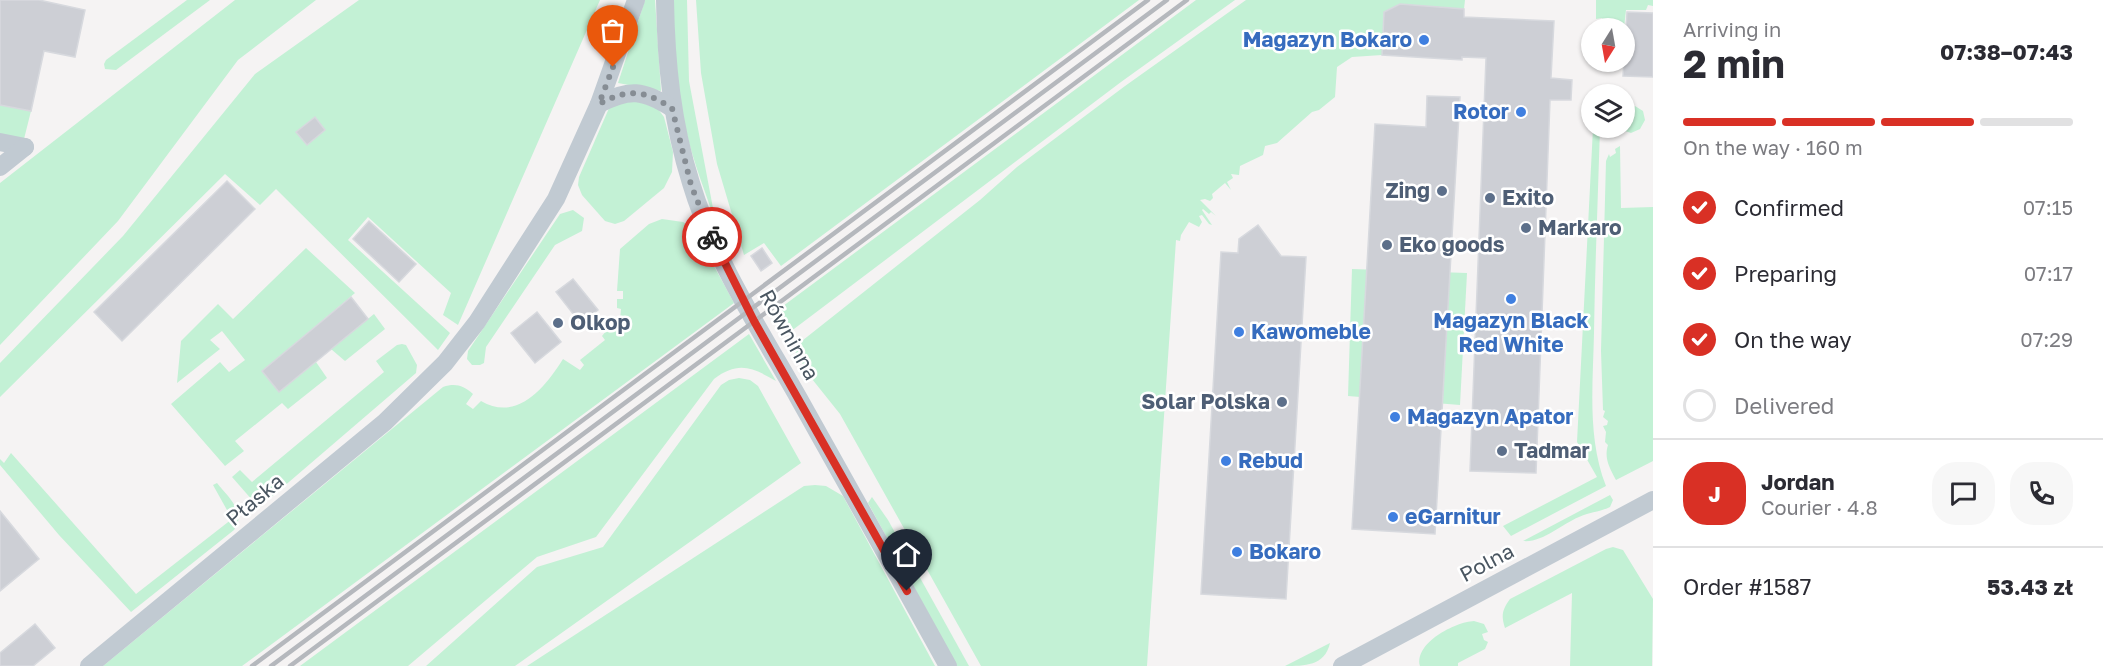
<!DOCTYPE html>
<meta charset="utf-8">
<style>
body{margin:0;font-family:"Golos Text",sans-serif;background:#f7f7f7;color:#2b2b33;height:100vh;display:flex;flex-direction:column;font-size:22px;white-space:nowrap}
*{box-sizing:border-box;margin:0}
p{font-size:20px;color:#7c7c81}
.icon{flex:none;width:33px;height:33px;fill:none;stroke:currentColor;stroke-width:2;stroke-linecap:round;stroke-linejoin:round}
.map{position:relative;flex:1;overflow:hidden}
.side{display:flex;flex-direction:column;background:#fff;width:450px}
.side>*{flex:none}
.needle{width:39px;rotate:191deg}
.tools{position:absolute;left:1581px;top:18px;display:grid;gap:12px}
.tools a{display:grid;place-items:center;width:54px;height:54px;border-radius:50%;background:#fff;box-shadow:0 2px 4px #0004;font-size:30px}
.pin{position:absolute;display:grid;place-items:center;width:51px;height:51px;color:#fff;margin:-62px -26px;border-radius:50% 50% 50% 0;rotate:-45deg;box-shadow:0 0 6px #0007}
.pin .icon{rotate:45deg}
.courier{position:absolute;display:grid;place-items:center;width:60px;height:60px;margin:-30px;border:4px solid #d93025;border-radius:50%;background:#fff;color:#222;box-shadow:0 2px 8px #0007}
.head em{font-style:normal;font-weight:700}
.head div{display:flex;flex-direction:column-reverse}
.head{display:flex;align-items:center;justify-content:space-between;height:102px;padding:0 30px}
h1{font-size:39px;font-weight:700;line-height:45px}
.bar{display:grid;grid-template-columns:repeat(4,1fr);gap:9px 6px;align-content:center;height:72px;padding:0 30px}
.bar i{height:8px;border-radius:4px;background:#e1e1e2}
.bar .on{background:#d93025}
.bar p{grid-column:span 4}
.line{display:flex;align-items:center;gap:15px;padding:0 30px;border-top:2px solid #e1e1e2}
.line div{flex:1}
.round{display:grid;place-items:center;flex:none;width:63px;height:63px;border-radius:24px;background:#f7f7f7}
ol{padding:0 30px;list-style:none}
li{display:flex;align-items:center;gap:18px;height:66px}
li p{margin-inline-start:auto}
li .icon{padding:6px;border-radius:50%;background:#d93025;color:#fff;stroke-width:4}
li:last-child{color:#7c7c81}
li i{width:33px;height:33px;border:3px solid #e1e1e2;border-radius:50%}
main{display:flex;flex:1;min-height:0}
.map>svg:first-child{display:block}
.green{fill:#c3f1d5}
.building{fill:#cdcfd5;stroke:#d7d9de;stroke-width:1.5}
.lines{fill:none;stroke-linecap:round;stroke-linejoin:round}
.minor{stroke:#c1cad2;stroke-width:18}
.rail{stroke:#b5b8bd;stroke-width:4.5}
.done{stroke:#868d94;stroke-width:6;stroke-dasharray:0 10.8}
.route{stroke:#d93025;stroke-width:8}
.shop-dot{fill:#3f7fe0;stroke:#fff;stroke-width:2}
.service-dot{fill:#5c6f8a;stroke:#fff;stroke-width:2}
.labels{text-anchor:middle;stroke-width:5;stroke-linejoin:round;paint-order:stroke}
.shop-label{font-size:21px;font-weight:bold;fill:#366cbe;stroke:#fff;text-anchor:start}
.service-label{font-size:21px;font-weight:bold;fill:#4e5e75;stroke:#fff;text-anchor:start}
.street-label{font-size:21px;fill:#4a5661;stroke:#fff}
</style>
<main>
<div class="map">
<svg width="1653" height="666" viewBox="0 0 1653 666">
<rect width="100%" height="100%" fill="#f5f3f3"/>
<g class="green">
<path d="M187,0h23l-94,70 -11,-1 -1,-5 2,-4z"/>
<path d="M235,0h81l-78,60 -120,161 -118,124v-162z"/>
<path d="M359,0h241l-142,325 -15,-10 8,-22 -83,-76 -20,23 102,93 -12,17 -162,-161 -16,16 -35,-31 -225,223v-34l123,-127 132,-162z"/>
<path d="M645,0h10l6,91 -43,-8z"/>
<path d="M674,0h13l2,81 27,143c-10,-31 -23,-62 -30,-94 -10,-42 -13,-86 -12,-130z"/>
<path d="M696,0h443l-358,266 -17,-23 -20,12 -27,-91 -16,-91z"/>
<path d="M1196,0h39l-114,82 -335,253 -4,-8 6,-5 -9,-13z"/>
<path d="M1246,0h219l-1,9 -64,-5 -16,8 -2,43 -30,2 -15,10 -2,30 -16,13 -7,2 -35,31 -12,3 -2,9 -23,11 -1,9 -8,-1 2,4 -6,4 4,8 -6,-7 -13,11 1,4 -3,3 -5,-2 -5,1 16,16 -5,-4 -2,2 -6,-5 -1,1 10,15 -3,-1 -7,-9 -3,1 3,6 -3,5 -10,-5 -8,13 -1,6 -4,-1 -29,426h-166l-141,-252 -28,-35 -19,-31 187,-148 37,-33 108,-81z"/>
<path d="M1596,0h57v6l-5,-1 -2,5h-20l-2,18h-26l1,-6 4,-1 -1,-3 -6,1z"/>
<path d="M634,99l24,10 6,8 9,35 -1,20 -8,16 -40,33 -9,3 -10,-3 -23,-26 -4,-10 1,-8 31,-71z"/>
<path d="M0,105l31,6 -7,28 -24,-5z"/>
<path d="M1635,106l8,5 2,9 -5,9 -9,4 -15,-5h8l1,-19z"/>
<path d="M1593,128h7c-2,68 -5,136 -6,205 -1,51 -7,105 12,153l-95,50 -8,-10 94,-49 -20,-35z"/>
<path d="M1620,146l1,62 32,-1v254l-37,19c-7,-13 -12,-22 -8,-35l-3,-3 1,-10 -3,-6 4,-1 1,-4 -5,-4 2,-6 -2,-1 -2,-59 5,-190 3,-7 1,3 6,-4 -1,-4z"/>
<path d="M573,210l11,8 -2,13 -27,14 -69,102 -2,16 -4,2h-8l-5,-6 1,-8 92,-137z"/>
<path d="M662,219l21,3 11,7 40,74 -492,363h-139l340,-279c12,-4 20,-2 30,7l-7,10 7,5 8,-8c36,21 64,-13 82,-42l17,11 4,-5 -4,-5 25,-20 -3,-4 13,-16h5l1,-11 -4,-1v-9h6v-8h-6l3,-42 29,-25z"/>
<path d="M306,248l49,45 -93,78 17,21 37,-30 11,16 -39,31 -6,-6 -47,38 9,10 -19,15 -54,-62 49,-42 9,10 16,-12 -23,-29 -12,9 10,9 -43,34 4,-42 37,-37 15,15z"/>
<path d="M1352,269l115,4 -7,132 -112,-9z"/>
<path d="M374,314l11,15 -40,32 -14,-12z"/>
<path d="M749,334l27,47c-24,-14 -38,-20 -62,-2l-118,158 -59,20 -129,109h-108z"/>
<path d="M402,344l4,1 11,20 -1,8 -148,127 -8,2 -7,-1 -21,-24 8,-7 12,12 132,-110 -8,-11 21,-16z"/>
<path d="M739,378l11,2 8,6 43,77 -286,203h-89l111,-99 66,-20 118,-162 8,-5z"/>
<path d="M11,453l125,141 96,-75 -19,-34 4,-2c11,14 30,29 17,47l-103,82 -72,-77 -59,-70v-6l4,4z"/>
<path d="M815,485l11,1 17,10 92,170h-408l277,-180z"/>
<path d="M1610,495l3,5 -3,7c-10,5 -21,5 -31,10 -17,7 -37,26 -56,24z"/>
<path d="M872,497l16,23 81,146h-12l-89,-163z"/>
<path d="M1613,547l10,3 30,49 -1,67h-82l2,-73 -67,35c-4,-12 -3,-18 5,-29l96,-50z"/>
<path d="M1474,621l10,3 4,8 -6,2 2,6 4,2 -3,7 -27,14v3h-38c-6,-23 35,-44 54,-45z"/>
<path d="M1330,643c-5,23 -26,23 -45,23z"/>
</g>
<g class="building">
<path d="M0,0h39l46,10 -10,47 -31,-6 -13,60 -31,-6z"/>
<path d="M1400,4l64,5v8l90,4 -3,57 21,2 -1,20h-21l-14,373 -66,-2 16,-413 -24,-1v3l-80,-5 2,-43z"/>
<path d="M1627,12l26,1v64l-30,-1z"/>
<path d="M1427,96l33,1 -25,437 -83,-5 23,-405 51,3z"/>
<path d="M315,117l10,13 -18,15 -11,-13z"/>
<path d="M227,181l28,28 -133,132 -28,-29z"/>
<path d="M369,221l47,43 -17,18 -46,-43z"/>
<path d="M1258,225l23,31 25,1 -20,342 -85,-5 20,-342 17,1 1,-14z"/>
<path d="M762,248l10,15 -11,8 -10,-15z"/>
<path d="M573,279l25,31 -17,14 -25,-32z"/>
<path d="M351,297l17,22 -89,73 -17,-21z"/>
<path d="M537,312l24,30 -26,21 -24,-30z"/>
<path d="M0,511l39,48 -39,32z"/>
<path d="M35,624l20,24 -22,18h-33v-13z"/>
</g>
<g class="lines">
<g class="minor">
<path d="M665,0c1,63 7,123 26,183 22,74 69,147 107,214 51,90 100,179 150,269"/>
<path d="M599,104c31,-16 44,-14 73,4"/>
<path d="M0,142l25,5"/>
<path d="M0,167l25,-20"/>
<path d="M89,666l296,-244 60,-59 32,-41 79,-123 43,-95 37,-104"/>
<path d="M1342,666l311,-166"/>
</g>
<g class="rail">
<path d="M252,666l896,-666"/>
<path d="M271,666l896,-666"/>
<path d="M290,666l897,-666"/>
</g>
</g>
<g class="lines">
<path class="done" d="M613,67l-14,37c31,-16 44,-14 73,4l19,77 21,52"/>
<path class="route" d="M712,237l42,84 153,270"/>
</g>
<g class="shop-dot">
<circle cx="1424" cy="40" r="6"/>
<circle cx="1521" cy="112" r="6"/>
<circle cx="1511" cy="299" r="6"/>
<circle cx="1239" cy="332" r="6"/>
<circle cx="1395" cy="417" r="6"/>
<circle cx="1226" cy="461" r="6"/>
<circle cx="1393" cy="517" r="6"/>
<circle cx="1237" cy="552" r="6"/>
</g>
<g class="service-dot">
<circle cx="1442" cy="191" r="6"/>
<circle cx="1490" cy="198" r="6"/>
<circle cx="1526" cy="228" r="6"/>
<circle cx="1387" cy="245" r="6"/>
<circle cx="558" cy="323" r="6"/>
<circle cx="1282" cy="402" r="6"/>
<circle cx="1502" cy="451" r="6"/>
</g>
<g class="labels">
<g class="shop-label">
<text x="1412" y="47" text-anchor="end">Magazyn Bokaro</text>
<text x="1509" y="119" text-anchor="end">Rotor</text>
<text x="1511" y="328" text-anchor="middle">Magazyn Black<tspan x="1511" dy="24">Red White</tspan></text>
<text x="1251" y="339">Kawomeble</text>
<text x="1407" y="424">Magazyn Apator</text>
<text x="1238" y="468">Rebud</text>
<text x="1405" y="524">eGarnitur</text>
<text x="1249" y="559">Bokaro</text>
</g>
<g class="service-label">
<text x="1430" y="198" text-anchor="end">Zing</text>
<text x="1502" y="205">Exito</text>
<text x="1538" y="235">Markaro</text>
<text x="1399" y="252">Eko goods</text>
<text x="570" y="330">Olkop</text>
<text x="1270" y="409" text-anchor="end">Solar Polska</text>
<text x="1514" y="458">Tadmar</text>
</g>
<g class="street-label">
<text transform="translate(789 335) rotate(61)" y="7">Równinna</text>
<text transform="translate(255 500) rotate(-40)" y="7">Płaska</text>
<text transform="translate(1487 563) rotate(-28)" y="7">Polna</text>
</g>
</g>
</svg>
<div class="tools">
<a><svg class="needle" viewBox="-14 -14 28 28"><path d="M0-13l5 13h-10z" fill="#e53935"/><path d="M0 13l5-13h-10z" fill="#7c7c81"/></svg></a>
<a><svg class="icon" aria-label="layers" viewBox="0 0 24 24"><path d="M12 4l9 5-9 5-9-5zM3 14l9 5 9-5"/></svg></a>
</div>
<div class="pin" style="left:613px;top:67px;background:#ea580c"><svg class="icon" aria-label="bag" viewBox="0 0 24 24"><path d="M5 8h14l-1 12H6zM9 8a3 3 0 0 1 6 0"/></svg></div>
<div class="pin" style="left:907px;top:591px;background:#1f2937"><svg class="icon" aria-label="home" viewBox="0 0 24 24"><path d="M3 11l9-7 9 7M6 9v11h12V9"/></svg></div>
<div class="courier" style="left:712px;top:237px"><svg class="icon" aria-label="bike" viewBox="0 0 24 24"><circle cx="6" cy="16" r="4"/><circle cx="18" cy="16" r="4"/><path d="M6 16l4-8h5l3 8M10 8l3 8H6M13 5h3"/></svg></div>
</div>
<section class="side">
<div class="head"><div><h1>2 min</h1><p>Arriving in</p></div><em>07:38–07:43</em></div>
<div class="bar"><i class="on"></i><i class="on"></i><i class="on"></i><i></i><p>On the way · 160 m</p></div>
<ol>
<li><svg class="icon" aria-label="check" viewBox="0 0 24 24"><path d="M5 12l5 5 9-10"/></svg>Confirmed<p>07:15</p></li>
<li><svg class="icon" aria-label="check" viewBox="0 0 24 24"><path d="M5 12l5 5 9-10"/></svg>Preparing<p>07:17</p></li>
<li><svg class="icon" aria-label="check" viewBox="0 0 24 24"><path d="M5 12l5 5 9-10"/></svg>On the way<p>07:29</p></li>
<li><i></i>Delivered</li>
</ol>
<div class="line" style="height:108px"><b class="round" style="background:#d93025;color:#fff">J</b><div><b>Jordan</b><p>Courier · 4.8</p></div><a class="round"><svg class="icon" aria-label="chat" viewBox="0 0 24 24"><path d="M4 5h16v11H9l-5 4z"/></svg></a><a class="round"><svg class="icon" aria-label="phone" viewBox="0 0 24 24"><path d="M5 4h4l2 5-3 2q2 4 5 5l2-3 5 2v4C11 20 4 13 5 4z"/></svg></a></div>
<div class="line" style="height:78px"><div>Order #1587</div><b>53.43 zł</b></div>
</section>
</main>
